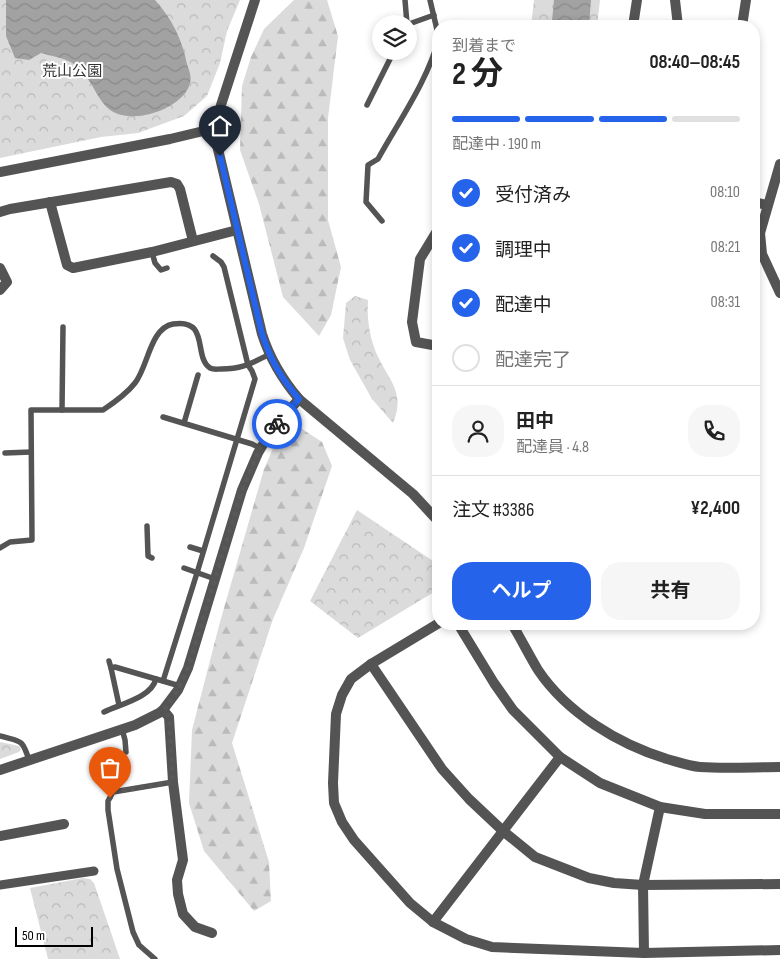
<!DOCTYPE html>
<html lang="ja">
<meta charset="utf-8">
<style>
body{margin:0;font-family:"Sofia Sans Condensed","Noto Sans JP",sans-serif;background:#f6f6f6;color:#222;height:100vh;display:flex;flex-direction:column;font-size:19px;white-space:nowrap}
*{box-sizing:border-box;margin:0}
p{font-size:16px;color:#767676}
.icon{flex:none;width:28px;height:28px;fill:none;stroke:currentColor;stroke-width:2;stroke-linecap:round;stroke-linejoin:round}
.map{position:relative;flex:1;overflow:hidden}
.details{position:absolute;left:432px;top:20px;width:328px;height:610px;display:flex;flex-direction:column;background:#fff;border-radius:20px;box-shadow:0 2px 8px #0003}
.details>*{flex:none}
.fabs{position:absolute;left:372px;top:15px;display:grid;gap:10px}
.fabs a{display:grid;place-items:center;width:45px;height:45px;border-radius:50%;background:#fff;box-shadow:0 2px 8px #0003;font-size:25px}
.scale{position:absolute;left:15px;bottom:12px;width:78px;box-sizing:border-box;padding-left:5px;border:2px solid #000;border-top:0;font-size:14px;line-height:18px;white-space:nowrap;color:#000;-webkit-text-stroke:4px #fff;paint-order:stroke}
.pin{position:absolute;display:grid;place-items:center;width:42px;height:42px;color:#fff;margin:-51px -21px;border-radius:50% 50% 50% 0;rotate:-45deg;box-shadow:0 0 5px #0007}
.pin .icon{rotate:45deg}
.courier{position:absolute;display:grid;place-items:center;width:50px;height:50px;margin:-25px;border:4px solid #2563eb;border-radius:50%;background:#fff;color:#222;box-shadow:0 1px 6px #0007}
.headline em{font-style:normal;font-weight:700}
.headline div{display:flex;flex-direction:column-reverse}
.headline{display:flex;align-items:center;justify-content:space-between;height:85px;padding:0 20px}
h1{font-size:32px;font-weight:700;line-height:38px}
.bar{display:grid;grid-template-columns:repeat(4,1fr);gap:8px 5px;align-content:center;height:60px;padding:0 20px}
.bar i{height:6px;border-radius:4px;background:#e0e0e0}
.bar .selected{background:#2563eb}
.bar p{grid-column:span 4}
.line{display:flex;align-items:center;gap:12px;padding:0 20px;border-top:1px solid #e0e0e0}
.line div{flex:1}
.round{display:grid;place-items:center;flex:none;width:52px;height:52px;border-radius:20px;background:#f6f6f6}
ol{padding:0 20px;list-style:none}
li{display:flex;align-items:center;gap:15px;height:55px}
li p{margin-inline-start:auto}
li .icon{padding:5px;border-radius:50%;background:#2563eb;color:#fff;stroke-width:4}
li:last-child{color:#767676}
li i{width:28px;height:28px;border:2px solid #e0e0e0;border-radius:50%}
.cta{display:flex;gap:10px;margin-top:auto;padding:10px 20px}
.cta a{flex:1;height:58px;border-radius:20px;background:#2563eb;color:#fff;font-size:20px;font-weight:700;line-height:58px;text-align:center}
.cta a+a{background:#f6f6f6;color:#222}
.map>svg:first-child{display:block}
.forest{fill:url(#forest-firs)}
.park{fill:url(#park-crowns)}
.water{fill:url(#water-waves)}
.lines{fill:none;stroke-linecap:round;stroke-linejoin:round}
.service{stroke:#545454;stroke-width:5.5}
.pedestrian{stroke:#545454;stroke-width:9}
.minor{stroke:#545454;stroke-width:10}
.tertiary{stroke:#545454;stroke-width:10}
.done{stroke:#595959;stroke-width:5;stroke-dasharray:0 9}
.route{stroke:#2563eb;stroke-width:6}
.labels{text-anchor:middle;stroke-width:4;stroke-linejoin:round;paint-order:stroke}
.park-label{font-size:15px;fill:#323232;stroke:#fff}
</style>
<div class="map">
<svg width="780" height="959" viewBox="0 0 780 959">
<defs>
<pattern id="forest-firs" width="22" height="20" patternUnits="userSpaceOnUse" patternTransform="scale(1.25)"><rect width="22" height="20" fill="#dbdbdb"/><path d="M5 1l3.5 6h-7zM16 11l3.5 6h-7z" fill="#bababa"/></pattern>
<pattern id="park-crowns" width="20" height="18" patternUnits="userSpaceOnUse" patternTransform="scale(1.25)"><rect width="20" height="18" fill="#dbdbdb"/><path d="M2 6a3 3 0 1 1 6 0M12 15a3 3 0 1 1 6 0" fill="none" stroke="#bababa"/></pattern>
<pattern id="water-waves" width="16" height="10" patternUnits="userSpaceOnUse" patternTransform="scale(1.25)"><rect width="16" height="10" fill="#a2a2a2"/><path d="M0 5q4-4 8 0t8 0" fill="none" stroke="#8a8a8a"/></pattern>
</defs>
<rect width="100%" height="100%" fill="#fff"/>
<g class="forest">
<path d="M294,0h33l11,36 -10,82v102l13,47 -10,48 -12,21 -36,-39 -24,-93 -19,-54 2,-64 9,-29 13,-28z"/>
<path d="M293,423l29,19 10,24 -28,82 -31,71 -41,124 37,119 2,39 -17,10 -50,-60 -15,-48 3,-73 28,-108 44,-153 11,-25z"/>
</g>
<g class="park">
<path d="M0,0h240l-13,31 -7,32 -13,33 -23,20 -46,17 -37,4 -101,21z"/>
<path d="M534,0h66l-3,26h-66z"/>
<path d="M355,296l13,4c-1,19 1,33 7,50 11,28 32,41 18,73l-21,-24 -22,-39 -7,-22 3,-35z"/>
<path d="M357,510l82,55v24l-81,49 -48,-37z"/>
<path d="M0,742l19,4 2,3 -2,3 -19,7z"/>
<path d="M83,878l7,1 4,4 26,76h-72l-18,-71z"/>
</g>
<g class="water">
<path d="M6,0h149c17,19 27,39 32,64 2,6 5,13 3,19 -4,19 -34,32 -52,33 -43,3 -37,-32 -64,-52 -8,-6 -23,-8 -33,-11l-12,7 -14,-2 -9,-22z"/>
<path d="M554,0h37l-2,26h-34l-3,-5z"/>
</g>
<g class="lines">
<g class="service">
<path d="M405,0l2,24"/>
<path d="M430,0l9,38"/>
<path d="M409,24l25,-9"/>
<path d="M367,105l27,-54"/>
<path d="M382,221l-16,-19 2,-37 10,-6c21,-38 50,-79 61,-121"/>
<path d="M152,252l3,11 6,7 6,-2"/>
<path d="M62,410l1,-83"/>
<path d="M163,417l89,27 8,4"/>
<path d="M184,423l14,-48"/>
<path d="M5,453l26,-1"/>
<path d="M147,526l1,30 4,2"/>
<path d="M190,547l13,4"/>
<path d="M0,548l10,-6 22,-2 -1,-130h72c9,-6 25,-18 32,-27 13,-16 15,-55 38,-59 37,-6 20,33 37,44 4,2 7,1 11,1 21,0 29,-5 47,-14"/>
<path d="M184,568l31,11"/>
<path d="M109,661l2,7 4,-1 65,19"/>
<path d="M111,668l8,37"/>
<path d="M163,681l34,-108 58,-194 -3,-8 -4,-6 -24,-98 -3,-5 -8,-6"/>
<path d="M104,712c16,-8 47,-14 52,-33"/>
<path d="M122,729l3,11 1,12"/>
<path d="M0,736c21,6 22,2 29,24"/>
<path d="M155,959l-16,-14 -6,-13 -16,-63 -9,-59v-9l5,-9 60,-10"/>
</g>
<path class="pedestrian" d="M0,885l94,-14"/>
<g class="minor">
<path d="M633,26l4,-26"/>
<path d="M742,26l4,-26"/>
<path d="M780,164l-20,69 2,21 18,39"/>
<path d="M50,202l17,63 6,3 79,-16 85,-22"/>
<path d="M754,202l13,3"/>
<path d="M0,212l10,-3 161,-27 6,2 3,5 13,52"/>
<path d="M0,268l7,14 -7,8"/>
<path d="M439,344v18"/>
<path d="M438,346l-22,-4 -4,-20 8,-63 17,-28h2"/>
<path d="M439,623l-68,41 -20,15 -9,16 -6,19 -3,69 1,20 8,19 12,18 56,63 23,19 33,17 26,8 152,6 136,-3"/>
<path d="M458,624l36,59 19,27 47,47 40,26 60,24 45,7h75"/>
<path d="M371,664l71,105 27,30 34,32 32,26 54,21 25,5 29,2 137,-1"/>
<path d="M163,710l6,7 4,65 10,78 -6,20 1,14 5,20 12,13 17,6"/>
<path d="M0,836l64,-12"/>
<path d="M433,922l127,-165"/>
<path d="M644,953l-1,-68 17,-78"/>
</g>
<g class="tertiary">
<path d="M255,0l-34,105 -5,23 1,17 45,189c8,25 20,45 37,65l114,95 26,28"/>
<path d="M675,0l3,26"/>
<path d="M0,172l170,-33 46,-11"/>
<path d="M512,624c9,15 17,31 26,46 29,43 80,74 129,89 11,3 22,7 33,8 27,2 54,0 80,0"/>
<path d="M0,770l135,-45 24,-12 4,-3 15,-20 10,-22 54,-178 16,-37 13,-22 28,-32"/>
</g>
</g>
<g class="lines">
<path class="done" d="M110,798l3,-6 60,-10 -4,-65 -5,-7 14,-20 10,-22 54,-178 18,-42 17,-24"/>
<path class="route" d="M220,156l42,178c9,27 19,44 37,65l-22,25"/>
</g>
<g class="labels">
<g class="park-label">
<text x="72" y="76">荒山公園</text>
</g>
</g>
</svg>
<div class="fabs">
<a><svg class="icon" aria-label="layers" viewBox="0 0 24 24"><path d="M12 4l9 5-9 5-9-5zM3 14l9 5 9-5"/></svg></a>
</div>
<div class="scale">50 m</div>
<div class="pin" style="left:110px;top:798px;background:#ea580c"><svg class="icon" aria-label="bag" viewBox="0 0 24 24"><path d="M5 8h14l-1 12H6zM9 8a3 3 0 0 1 6 0"/></svg></div>
<div class="pin" style="left:220px;top:156px;background:#1f2937"><svg class="icon" aria-label="home" viewBox="0 0 24 24"><path d="M3 11l9-7 9 7M6 9v11h12V9"/></svg></div>
<div class="courier" style="left:277px;top:424px"><svg class="icon" aria-label="bike" viewBox="0 0 24 24"><circle cx="6" cy="16" r="4"/><circle cx="18" cy="16" r="4"/><path d="M6 16l4-8h5l3 8M10 8l3 8H6M13 5h3"/></svg></div>
<section class="details">
<div class="headline"><div><h1>2 分</h1><p>到着まで</p></div><em>08:40–08:45</em></div>
<div class="bar"><i class="selected"></i><i class="selected"></i><i class="selected"></i><i></i><p>配達中 · 190 m</p></div>
<ol>
<li><svg class="icon" aria-label="check" viewBox="0 0 24 24"><path d="M5 12l5 5 9-10"/></svg>受付済み<p>08:10</p></li>
<li><svg class="icon" aria-label="check" viewBox="0 0 24 24"><path d="M5 12l5 5 9-10"/></svg>調理中<p>08:21</p></li>
<li><svg class="icon" aria-label="check" viewBox="0 0 24 24"><path d="M5 12l5 5 9-10"/></svg>配達中<p>08:31</p></li>
<li><i></i>配達完了</li>
</ol>
<div class="line" style="height:90px"><a class="round"><svg class="icon" aria-label="person" viewBox="0 0 24 24"><circle cx="12" cy="8" r="4"/><path d="M4 21q1-7 8-7t8 7"/></svg></a><div><b>田中</b><p>配達員 · 4.8</p></div><a class="round"><svg class="icon" aria-label="phone" viewBox="0 0 24 24"><path d="M5 4h4l2 5-3 2q2 4 5 5l2-3 5 2v4C11 20 4 13 5 4z"/></svg></a></div>
<div class="line" style="height:65px"><div>注文 #3386</div><b>¥2,400</b></div>
<div class="cta"><a>ヘルプ</a><a>共有</a></div>
</section>
</div>
